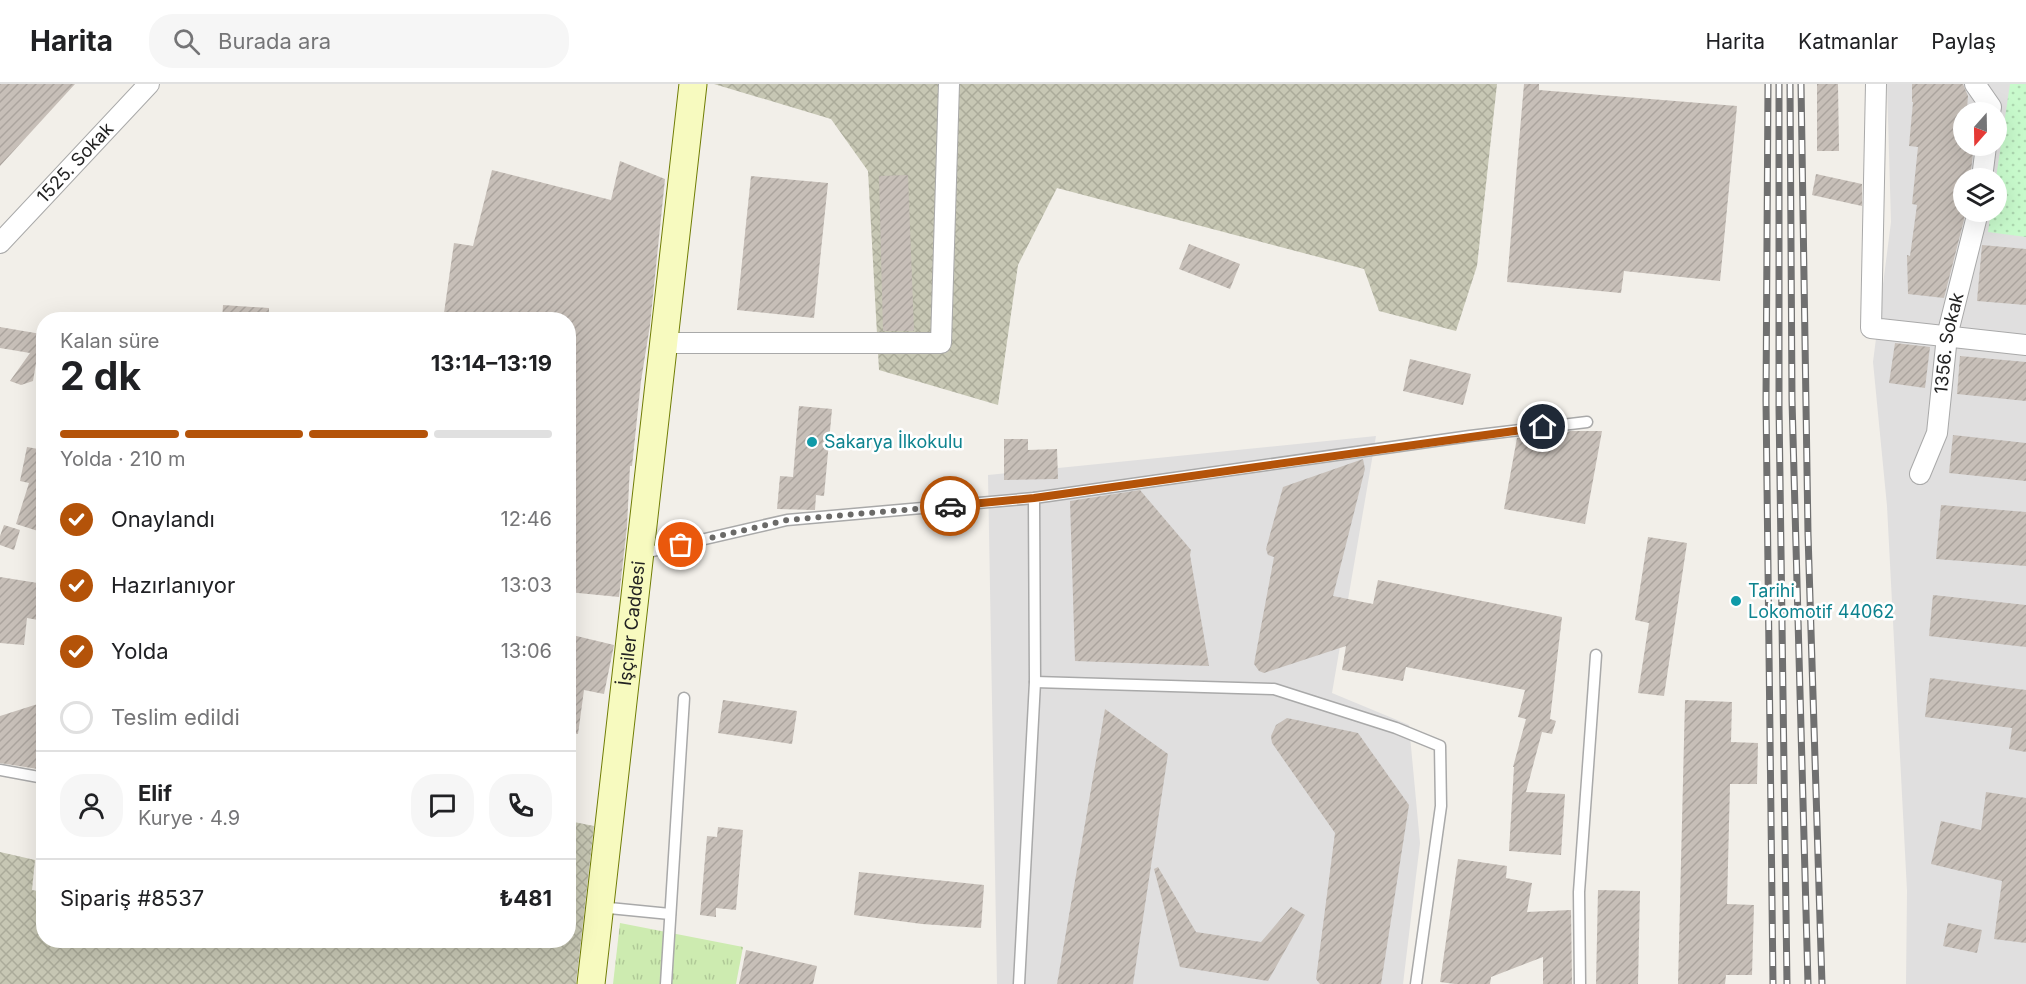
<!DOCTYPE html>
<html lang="tr">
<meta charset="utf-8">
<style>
body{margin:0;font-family:Inter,sans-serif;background:#f6f6f6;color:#202124;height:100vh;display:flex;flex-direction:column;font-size:22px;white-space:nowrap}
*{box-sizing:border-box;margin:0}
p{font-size:20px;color:#757577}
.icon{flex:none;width:33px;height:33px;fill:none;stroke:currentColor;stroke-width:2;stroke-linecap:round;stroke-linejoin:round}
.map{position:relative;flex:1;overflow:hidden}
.sheet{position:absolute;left:36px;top:228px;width:540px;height:636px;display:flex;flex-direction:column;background:#fff;border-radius:24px;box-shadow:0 6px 24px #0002}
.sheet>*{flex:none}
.needle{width:39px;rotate:200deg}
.tools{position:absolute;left:1953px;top:18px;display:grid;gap:12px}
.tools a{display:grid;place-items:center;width:54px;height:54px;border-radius:50%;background:#fff;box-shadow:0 6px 24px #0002;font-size:30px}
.pin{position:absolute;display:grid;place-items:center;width:51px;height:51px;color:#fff;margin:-26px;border:3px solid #fff;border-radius:50%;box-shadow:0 2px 6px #0007}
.courier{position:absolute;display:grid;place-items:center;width:60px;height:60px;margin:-30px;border:4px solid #b45309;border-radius:50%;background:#fff;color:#222;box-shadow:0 2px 8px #0007}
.head em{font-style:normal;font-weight:700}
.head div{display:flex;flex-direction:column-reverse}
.head{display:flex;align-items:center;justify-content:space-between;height:102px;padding:0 24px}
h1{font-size:39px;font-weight:700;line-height:45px}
.bar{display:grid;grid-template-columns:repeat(4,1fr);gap:9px 6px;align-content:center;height:72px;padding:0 24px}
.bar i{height:8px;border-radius:4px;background:#e0e0e0}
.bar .active{background:#b45309}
.bar p{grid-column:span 4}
.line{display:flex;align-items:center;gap:15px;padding:0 24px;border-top:2px solid #e0e0e0}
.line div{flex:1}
.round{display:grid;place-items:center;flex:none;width:63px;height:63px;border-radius:24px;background:#f6f6f6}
ol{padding:0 24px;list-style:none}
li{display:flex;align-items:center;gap:18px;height:66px}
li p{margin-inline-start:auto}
li .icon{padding:6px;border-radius:50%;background:#b45309;color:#fff;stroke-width:4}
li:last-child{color:#757577}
li i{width:33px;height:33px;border:3px solid #e0e0e0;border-radius:50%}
header{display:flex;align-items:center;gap:36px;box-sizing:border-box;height:84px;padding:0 30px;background:#fff;border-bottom:2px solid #e0e0e0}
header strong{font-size:28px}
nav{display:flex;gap:33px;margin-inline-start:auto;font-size:21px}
.search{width:420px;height:54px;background:#f6f6f6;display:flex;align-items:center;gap:15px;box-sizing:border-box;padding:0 21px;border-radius:24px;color:#757577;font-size:22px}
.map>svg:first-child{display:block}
.residential{fill:#e0dfdf;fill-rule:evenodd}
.construction{fill:url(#construction-cross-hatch)}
.grass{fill:url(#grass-tufts)}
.park{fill:url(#park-dots)}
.building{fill:url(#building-hatch)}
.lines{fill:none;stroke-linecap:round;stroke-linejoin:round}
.lane-casing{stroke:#a9a9a9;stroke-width:13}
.street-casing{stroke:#a9a9a9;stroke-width:22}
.secondary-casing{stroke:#707d05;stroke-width:29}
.lane{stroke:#fff;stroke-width:10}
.street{stroke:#fff;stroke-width:20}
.secondary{stroke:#f7fabf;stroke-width:27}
.rail-casing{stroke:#707070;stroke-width:7}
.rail{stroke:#fff;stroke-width:4.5;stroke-dasharray:14;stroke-linecap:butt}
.done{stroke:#6b6a68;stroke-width:6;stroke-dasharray:0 10.8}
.route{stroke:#b45309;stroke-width:8}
.culture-dot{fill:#0f9aa8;stroke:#fff;stroke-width:2}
.labels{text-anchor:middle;stroke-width:5;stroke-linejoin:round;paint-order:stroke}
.street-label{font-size:18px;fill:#222;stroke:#fff}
.culture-label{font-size:18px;fill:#0d838f;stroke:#fff;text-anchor:start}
</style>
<header>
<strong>Harita</strong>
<div class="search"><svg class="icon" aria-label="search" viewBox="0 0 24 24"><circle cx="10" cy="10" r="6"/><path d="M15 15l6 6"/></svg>Burada ara</div>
<nav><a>Harita</a><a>Katmanlar</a><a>Paylaş</a></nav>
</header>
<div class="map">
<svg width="2026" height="900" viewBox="0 0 2026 900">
<defs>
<pattern id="construction-cross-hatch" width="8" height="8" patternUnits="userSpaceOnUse" patternTransform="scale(1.5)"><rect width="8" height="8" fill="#c7c7b4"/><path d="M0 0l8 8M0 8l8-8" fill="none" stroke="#abab9a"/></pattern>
<pattern id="grass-tufts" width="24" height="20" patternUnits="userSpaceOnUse" patternTransform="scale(1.5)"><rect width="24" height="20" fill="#cdebb0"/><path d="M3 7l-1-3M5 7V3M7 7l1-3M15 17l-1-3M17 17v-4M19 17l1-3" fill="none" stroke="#b0c997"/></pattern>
<pattern id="park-dots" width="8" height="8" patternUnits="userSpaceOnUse" patternTransform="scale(1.5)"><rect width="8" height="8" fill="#c8facc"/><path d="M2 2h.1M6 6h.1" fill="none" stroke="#acd6af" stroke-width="1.8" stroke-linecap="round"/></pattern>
<pattern id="building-hatch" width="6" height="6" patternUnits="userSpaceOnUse" patternTransform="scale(1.5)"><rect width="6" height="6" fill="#c7bfb8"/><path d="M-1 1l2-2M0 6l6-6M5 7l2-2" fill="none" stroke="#aba49e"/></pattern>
</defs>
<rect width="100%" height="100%" fill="#f2efe9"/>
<g class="residential">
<path d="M1887,0h139v900h-120l1,-93 -20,-385 -14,-144 18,-140zM1964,28h32v34h-32zM1964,94h32v34h-32z"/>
<path d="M1376,352l-44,257 77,32 11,118 -17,141h-406l-9,-509z"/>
</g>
<g class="construction">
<path d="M714,0h783l-20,182 -21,65 -77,-20 -15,-42 -307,-81 -39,77 -20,140 -119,-35 -11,-199 -37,-52z"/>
<path d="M569,737l25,5 -18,158h-576v-132l35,8 -3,30 11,2 1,48h524z"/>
</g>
<path class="grass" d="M620,839l123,24 -7,37h-123z"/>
<path class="park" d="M2010,0h16v153l-38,-5 3,-20h5v-34z"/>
<g class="building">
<path d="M0,0h75l-75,82z"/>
<path d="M1524,0h15v6l198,16 -17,175 -96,-10 -3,22 -114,-11z"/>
<path d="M1817,0h21l1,67h-22z"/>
<path d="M1912,0h51l5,12 -1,12 -3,-1v39h10l-4,32h-6v34h2l-22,86 -36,-4 -1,-39 3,1 7,-51 -5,-1 6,-57 -9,-1 4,-44h-1z"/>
<path d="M620,77l45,18 -15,146 -9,56 -9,85h-2l-3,60 -8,71 -51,-5v-272h-125l11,-77 19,3 19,-76 119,30z"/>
<path d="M1816,90l46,10v22l-50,-11z"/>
<path d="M908,91l6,156h-31l-4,-155z"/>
<path d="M751,92l77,7 -14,135 -77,-8z"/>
<path d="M1189,160l51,20 -10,25 -51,-20z"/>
<path d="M1982,161l44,4v56l-49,-4z"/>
<path d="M223,221l46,3v12h-47z"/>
<path d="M0,243l41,7 -8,47 -12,4 -11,-4 20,-28 -30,-5z"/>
<path d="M1895,259l35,4 -5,41 -36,-5z"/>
<path d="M1960,272l66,6v39l-69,-7z"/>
<path d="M1410,275l61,15 -8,31 -60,-14z"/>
<path d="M799,322l33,3 -8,87 -8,-1 -1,15 -38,-1 3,-33 13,1z"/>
<path d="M1572,347h30l-17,93 -81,-15 13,-71z"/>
<path d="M1953,351l73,8v38l-77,-8z"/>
<path d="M1004,355h24v11l29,-1 1,30 -54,1z"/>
<path d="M27,363l17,3v36l-6,22 6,2v3l-6,18 -22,-7 13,-41 -9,-2z"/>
<path d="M1363,375l2,10 -32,127 40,8 5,-24 184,37 -12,102 6,2 -4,13 -10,-2 -16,60 39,2 -4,61 -52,-4 5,-84h-1l13,-48 -8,-2 7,-27 -119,-23 -3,14 -61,-11 4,-24 -82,27 -5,-2 -5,-7 20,-107 -6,-2 -2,-6 17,-62z"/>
<path d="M1140,406l51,60 -1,5 19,111 -134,-5 -5,-160z"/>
<path d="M1941,421l85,7v54l-90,-7z"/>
<path d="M4,441l16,5 -6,20 -14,-5v-9z"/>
<path d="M1648,453l39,6 -23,153 -26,-3 11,-70 -14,-3z"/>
<path d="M0,493l44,7v37l-17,-3 -3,27 -24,-2z"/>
<path d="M1933,511l93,10v42l-97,-11z"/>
<path d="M568,550l46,11 -10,49 -20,-4 -6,44 -10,-1z"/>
<path d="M1930,594l96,12v62l-17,-3 3,-21 -87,-11z"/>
<path d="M723,616l74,11 -5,33 -74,-11z"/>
<path d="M1685,616l47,2 -1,40 27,1 -1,41h-27l-3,120 27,1 -2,70h-26l-1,9h-47z"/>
<path d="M44,618v68l-44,-7v-47z"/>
<path d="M1105,625l63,45 -35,230h-76z"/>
<path d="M1287,634l71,15 51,72 -28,179h-61l-4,-5 19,-146 -63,-90 -1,-7 5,-11z"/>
<path d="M1986,708l40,6v145l-32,-4 8,-58 -71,-17 10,-43 40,9z"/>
<path d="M718,743l25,3 -7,80 -20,-2v9l-16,-2 7,-79 10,1z"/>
<path d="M1458,775l49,7 -1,12 26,5 -5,29 44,-2 1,74h-29v-27l-52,20 -1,7h-35l-15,-2z"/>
<path d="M1158,783l38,65 65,10 30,-35 14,8 -37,66 -88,-14 -26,-98z"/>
<path d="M859,788l125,13 -3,43 -59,-4 -68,-9z"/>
<path d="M1598,806l42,1 -2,93h-42z"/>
<path d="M1948,839l34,7 -5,23 -34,-7z"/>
<path d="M746,866l71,16 -4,18h-74z"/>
</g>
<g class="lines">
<g class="lane-casing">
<g id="lane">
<path d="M640,470l147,-34 247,-22 436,-62 117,-14"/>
<path d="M1035,598l239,7 122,39 44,18 1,60 -25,178"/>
<path d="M0,686l44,8"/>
<path d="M599,823l71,7"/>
<path d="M666,900l18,-286"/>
<path d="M1019,900l16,-302 -1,-184"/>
<path d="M1580,900l-1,-92 17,-237"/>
</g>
</g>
<g class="street-casing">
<g id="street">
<path d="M1876,0l-5,244 155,17"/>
<path d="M1975,0l16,23 -1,5"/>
<path d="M1982,94l4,-32"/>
<path id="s1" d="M0,159l149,-159"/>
<path d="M664,259h277l8,-259"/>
<path id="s2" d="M1920,390l17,-41 10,-97 31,-124"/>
</g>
</g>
<g class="secondary-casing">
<g id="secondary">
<path id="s3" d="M591,900l102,-900"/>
</g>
</g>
<use href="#lane" class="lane"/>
<use href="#street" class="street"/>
<use href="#secondary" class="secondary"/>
<g class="rail-casing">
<g id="rail">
<path d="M1768,0l-2,317 7,583"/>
<path d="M1779,0v323l8,577"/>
<path d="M1790,0l2,316 16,584"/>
<path d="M1801,0l7,450 14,450"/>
</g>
</g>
<use href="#rail" class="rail"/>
</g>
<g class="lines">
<path class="done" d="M681,461l106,-25 163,-14"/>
<path class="route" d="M950,422l84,-8 509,-71"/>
</g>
<g class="culture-dot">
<circle cx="812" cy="358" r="6"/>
<circle cx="1736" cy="517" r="6"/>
</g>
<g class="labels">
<g class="street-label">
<text dy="6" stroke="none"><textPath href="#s1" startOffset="110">1525. Sokak</textPath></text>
<text dy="6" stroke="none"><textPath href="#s2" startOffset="135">1356. Sokak</textPath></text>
<text dy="6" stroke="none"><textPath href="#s3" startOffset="363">İşçiler Caddesi</textPath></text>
</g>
<g class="culture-label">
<text x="824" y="364">Sakarya İlkokulu</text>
<text x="1748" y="513">Tarihi<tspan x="1748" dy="21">Lokomotif 44062</tspan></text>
</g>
</g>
</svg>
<div class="tools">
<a><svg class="needle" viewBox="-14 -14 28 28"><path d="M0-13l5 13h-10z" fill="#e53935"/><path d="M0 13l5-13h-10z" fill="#757577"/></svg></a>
<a><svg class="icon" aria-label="layers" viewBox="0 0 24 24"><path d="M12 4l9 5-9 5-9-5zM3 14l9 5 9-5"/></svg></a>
</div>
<div class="pin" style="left:681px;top:461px;background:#ea580c"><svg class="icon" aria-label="bag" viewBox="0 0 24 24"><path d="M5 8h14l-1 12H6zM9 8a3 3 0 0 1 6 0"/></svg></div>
<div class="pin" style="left:1543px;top:343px;background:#1f2937"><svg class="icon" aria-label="home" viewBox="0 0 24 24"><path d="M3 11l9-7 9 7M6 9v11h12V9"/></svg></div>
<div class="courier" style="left:950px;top:422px"><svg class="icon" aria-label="car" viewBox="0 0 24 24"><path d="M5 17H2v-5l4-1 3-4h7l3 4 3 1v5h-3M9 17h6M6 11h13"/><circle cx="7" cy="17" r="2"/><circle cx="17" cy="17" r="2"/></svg></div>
<section class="sheet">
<div class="head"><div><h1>2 dk</h1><p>Kalan süre</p></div><em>13:14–13:19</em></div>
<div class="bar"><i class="active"></i><i class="active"></i><i class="active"></i><i></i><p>Yolda · 210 m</p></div>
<ol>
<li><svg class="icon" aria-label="check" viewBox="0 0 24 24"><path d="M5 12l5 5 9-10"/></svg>Onaylandı<p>12:46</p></li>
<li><svg class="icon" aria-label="check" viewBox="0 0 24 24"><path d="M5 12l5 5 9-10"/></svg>Hazırlanıyor<p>13:03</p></li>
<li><svg class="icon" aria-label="check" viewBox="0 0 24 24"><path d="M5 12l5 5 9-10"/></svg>Yolda<p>13:06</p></li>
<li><i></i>Teslim edildi</li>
</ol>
<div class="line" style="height:108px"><a class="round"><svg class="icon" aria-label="person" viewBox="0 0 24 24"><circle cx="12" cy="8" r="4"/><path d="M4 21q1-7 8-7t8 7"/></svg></a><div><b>Elif</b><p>Kurye · 4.9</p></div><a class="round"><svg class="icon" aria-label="chat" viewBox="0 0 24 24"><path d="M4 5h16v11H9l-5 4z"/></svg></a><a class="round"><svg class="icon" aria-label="phone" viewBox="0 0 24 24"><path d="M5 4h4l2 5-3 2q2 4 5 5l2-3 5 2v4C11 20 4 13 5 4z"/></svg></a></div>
<div class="line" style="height:78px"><div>Sipariş #8537</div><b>₺481</b></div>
</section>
</div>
